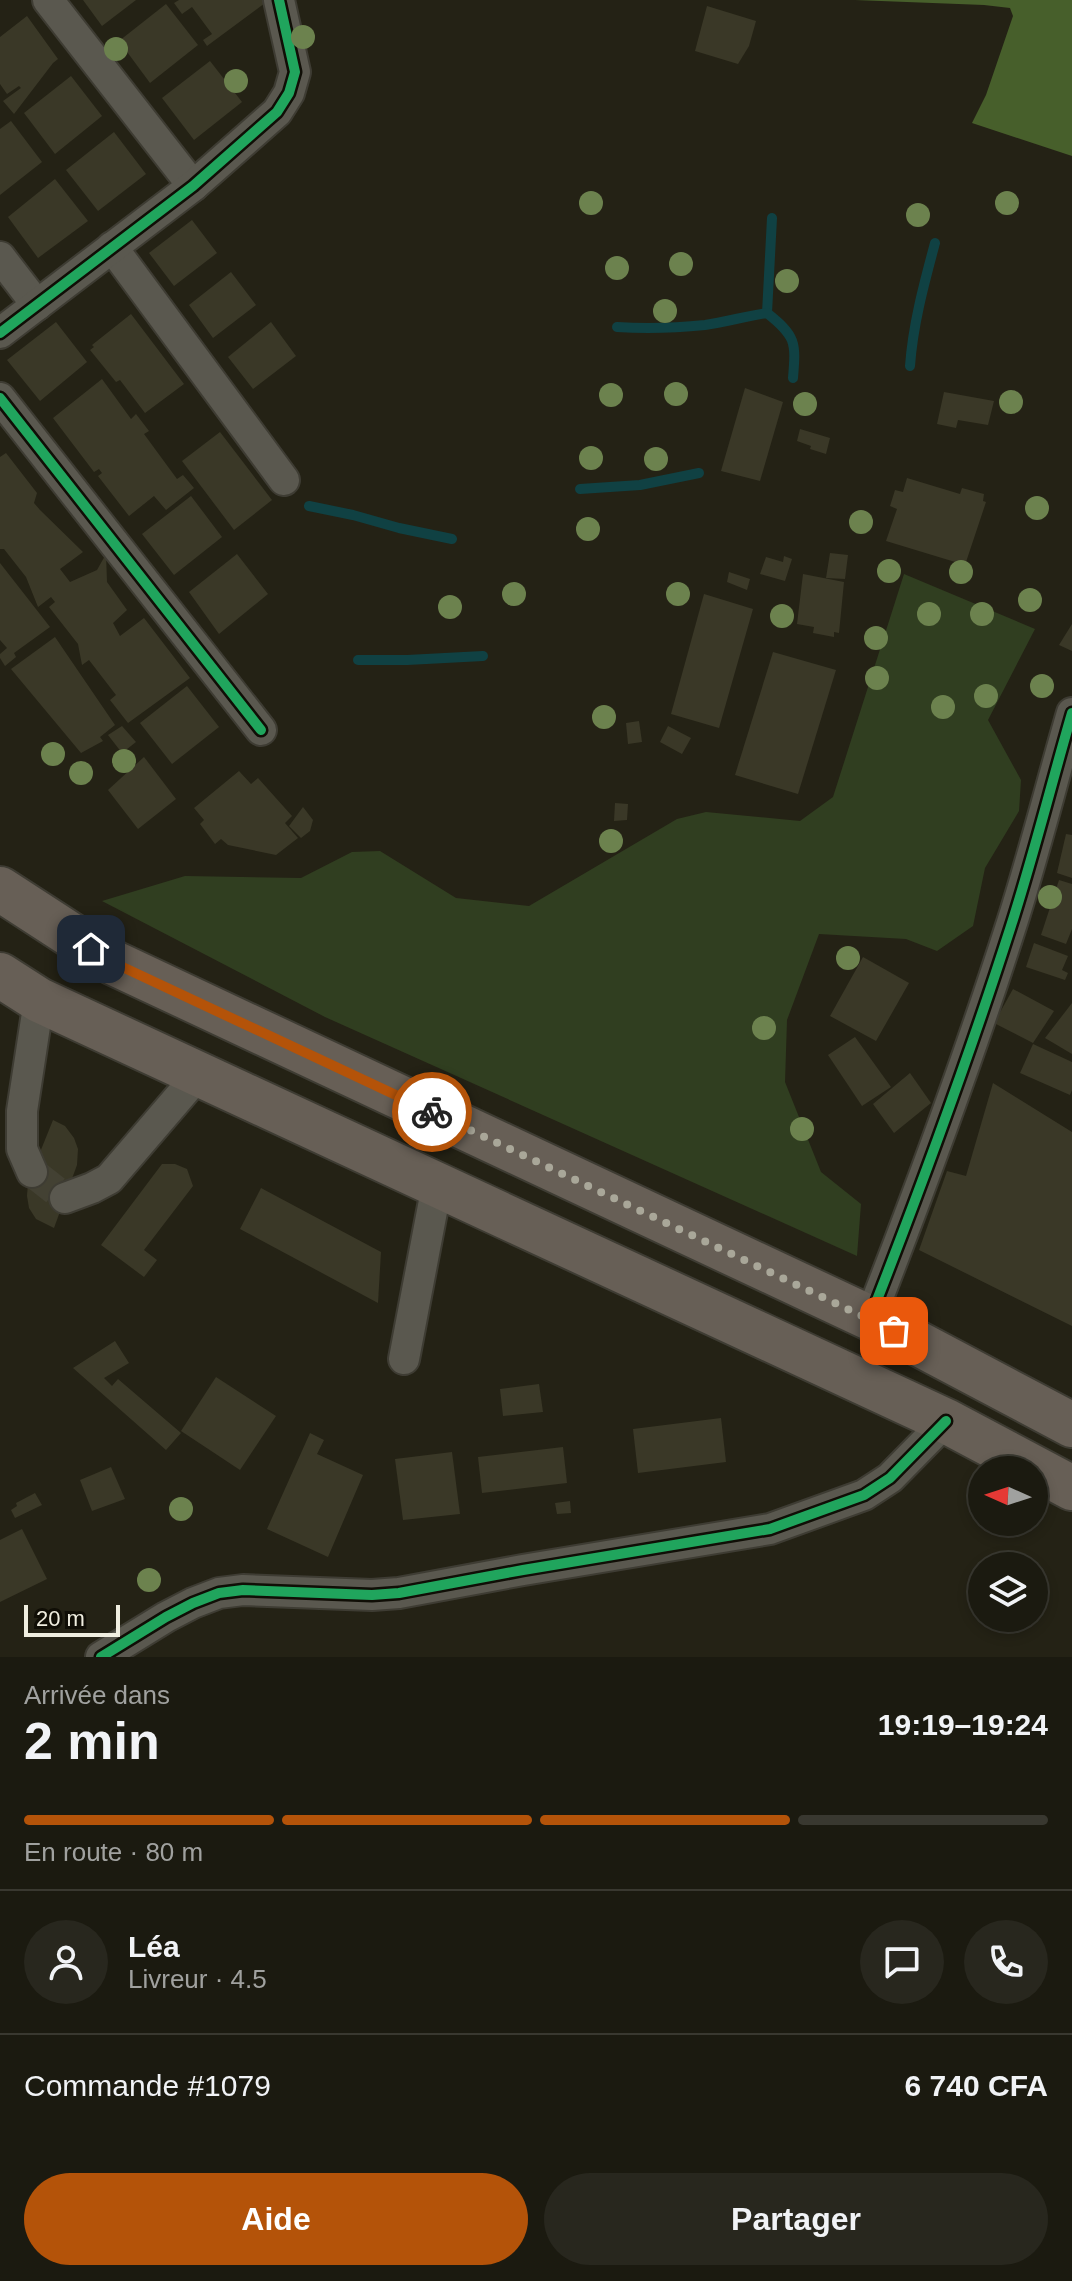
<!DOCTYPE html>
<html lang="fr">
<meta charset="utf-8">
<style>
body{margin:0;font-family:Helvetica,sans-serif;background:#28271e;color:#f1f3f6;height:100vh;display:flex;flex-direction:column;font-size:30px;white-space:nowrap}
*{box-sizing:border-box;margin:0}
p{font-size:26px;color:#a0a19f}
.icon{flex:none;width:44px;height:44px;fill:none;stroke:currentColor;stroke-width:2;stroke-linecap:round;stroke-linejoin:round}
.map{position:relative;height:1657px;overflow:hidden}
.sheet{display:flex;flex-direction:column;background:#1b1a10;flex:1}
.sheet>*{flex:none}
.needle{width:52px;rotate:273deg}
.fabs{position:absolute;left:968px;top:1456px;display:grid;gap:16px}
.fabs a{display:grid;place-items:center;width:80px;height:80px;border-radius:50%;background:#1b1a10;box-shadow:0 4px 12px #0003,0 0 0 2px #393830;font-size:40px}
.scale{position:absolute;left:24px;bottom:20px;width:96px;box-sizing:border-box;padding-left:8px;border:4px solid #f0eee0;border-top:0;font-size:22px;line-height:28px;white-space:nowrap;color:#f0eee0;-webkit-text-stroke:6px #100e06;paint-order:stroke}
.pin{position:absolute;display:grid;place-items:center;width:68px;height:68px;color:#fff;margin:-34px;border-radius:16px;box-shadow:0 4px 12px #0006}
.courier{position:absolute;display:grid;place-items:center;width:80px;height:80px;margin:-40px;border:6px solid #b45309;border-radius:50%;background:#fff;color:#222;box-shadow:0 2px 10px #0007}
.summary em{font-style:normal;font-weight:600}
.summary div{display:flex;flex-direction:column-reverse}
.summary{display:flex;align-items:center;justify-content:space-between;height:136px;padding:0 24px}
h1{font-size:52px;font-weight:600;line-height:60px}
.bar{display:grid;grid-template-columns:repeat(4,1fr);gap:12px 8px;align-content:center;height:96px;padding:0 24px}
.bar i{height:10px;border-radius:6px;background:#393830}
.bar .on{background:#b45309}
.bar p{grid-column:span 4}
.line{display:flex;align-items:center;gap:20px;padding:0 24px;border-top:2px solid #393830}
.line div{flex:1}
.round{display:grid;place-items:center;flex:none;width:84px;height:84px;border-radius:42px;background:#28271e}
.cta{display:flex;gap:16px;margin-top:auto;padding:16px 24px}
.cta a{flex:1;height:92px;border-radius:48px;background:#b45309;color:#fff;font-size:32px;font-weight:600;line-height:92px;text-align:center}
.cta a+a{background:#28271e;color:#f1f3f6}
.map>svg:first-child{display:block}
.green{fill:#303e20}
.forest{fill:#475f2b}
.lines{fill:none;stroke-linecap:round;stroke-linejoin:round}
.stream{stroke:#104143;stroke-width:10}
.building{fill:#3a3827}
.minor-tunnel{stroke:#434133;stroke-width:30;stroke-dasharray:30 15;stroke-linecap:butt}
.minor-casing{stroke:#3e3c33;stroke-width:34}
.highway-casing{stroke:#3e3c33;stroke-width:48}
.minor{stroke:#5a584f;stroke-width:30}
.highway{stroke:#675f56;stroke-width:44}
.cycleway-casing{stroke:#100e06;stroke-width:15}
.cycleway{stroke:#20a55d;stroke-width:10}
.tree{fill:#6c824e}
.done{stroke:#a9a799;stroke-width:8;stroke-dasharray:0 14.4}
.route{stroke:#b45309;stroke-width:10}
</style>
<div class="map">
<svg width="1072" height="1657" viewBox="0 0 1072 1657">
<rect width="100%" height="100%" fill="#242215"/>
<path class="green" d="M904,574l131,55 -47,91 33,60 -2,31 -34,57 -12,58 -36,25 -31,-12 -87,-5 -32,86 -2,62 36,90 40,32 -4,52 -532,-239 -223,-116 83,-25 116,2 51,-26 28,-1 76,47 73,8 148,-87 29,-7 94,9 33,-24z"/>
<path class="forest" d="M855,0h217v156l-100,-33 14,-28 27,-79 -3,-8 -26,-3z"/>
<g class="lines">
<g class="stream">
<path d="M767,313l5,-95"/>
<path d="M617,327c30,2 59,1 88,-2 21,-3 41,-9 62,-12 29,23 29,29 26,65"/>
<path d="M910,366c3,-42 14,-82 25,-123"/>
<path d="M580,489l60,-4 59,-12"/>
<path d="M309,506l44,9 46,13 53,11"/>
<path d="M358,660h49l76,-4"/>
</g>
</g>
<g class="building">
<path d="M83,0h53l-34,26z"/>
<path d="M179,0h90l-62,46 -4,-6 9,-6 -20,-27 -10,7 -8,-11z"/>
<path d="M166,4l32,41 -48,38 -31,-42z"/>
<path d="M707,6l49,15 -7,25 -11,18 -43,-13z"/>
<path d="M27,16l31,43 -5,4 -39,51 -11,-13 18,-13 -2,-2 -12,8 -7,-10v-47z"/>
<path d="M210,61l32,41 -48,38 -32,-42z"/>
<path d="M71,76l31,40 -47,38 -31,-41z"/>
<path d="M11,121l31,41 -42,33v-66z"/>
<path d="M114,132l32,42 -48,37 -32,-41z"/>
<path d="M55,179l33,42 -50,37 -30,-41z"/>
<path d="M192,220l25,33 -43,33 -25,-33z"/>
<path d="M231,272l25,33 -43,33 -24,-33z"/>
<path d="M131,314l53,70 -39,29 -25,-33 -4,2 -26,-32 4,-3 -2,-2z"/>
<path d="M56,322l31,40 -47,39 -33,-41z"/>
<path d="M271,322l25,34 -43,33 -25,-32z"/>
<path d="M102,379l29,40 5,-5 13,17 -5,3 33,45 6,-4 11,13 -28,22 -12,-14 -25,20 -31,-40 4,-3 -3,-4 -5,3 -41,-54z"/>
<path d="M745,388l38,14 -23,79 -39,-10z"/>
<path d="M944,392l50,9 -6,24 -30,-5 -2,8 -19,-4z"/>
<path d="M800,429l30,9 -4,16 -16,-5 1,-3 -14,-5z"/>
<path d="M220,432l52,68 -38,30 -52,-69z"/>
<path d="M6,453l31,40 -3,10 6,7 43,42 -23,17 10,13 27,-12 9,-16 1,28 20,28 -14,13 7,13 24,-18 46,60 -62,45 -18,-23 6,-5 -27,-35 -7,5 -4,-21 -29,-37 6,-5 -4,-5 -13,10 -12,-30 -22,-28h-4v-92z"/>
<path d="M907,478l53,16 2,-6 22,6 -1,7 3,1 -21,63 -79,-24 11,-32 -7,-3 5,-16 8,2z"/>
<path d="M191,496l31,41 -48,38 -32,-41z"/>
<path d="M830,553l18,2 -3,24 -19,-1z"/>
<path d="M237,554l31,40 -49,40 -30,-42z"/>
<path d="M784,556l8,3 -7,22 -25,-7 6,-17 17,5z"/>
<path d="M0,563l50,64 -36,26 2,4 -11,9 -5,-8v-4l7,-6 -7,-8z"/>
<path d="M729,572l21,7 -3,11 -20,-8z"/>
<path d="M803,574l41,8 -5,51 -5,-1v5l-21,-4 1,-6 -17,-3z"/>
<path d="M704,594l49,15 -34,119 -48,-14z"/>
<path d="M1072,624v27l-13,-6z"/>
<path d="M55,637l60,88 -15,12 3,4 -22,12 -70,-84z"/>
<path d="M773,652l63,18 -38,124 -63,-19z"/>
<path d="M187,686l32,41 -47,37 -32,-41z"/>
<path d="M639,721l3,21 -14,2 -2,-21z"/>
<path d="M122,726l14,16 -14,11 -14,-18z"/>
<path d="M668,726l23,12 -9,16 -22,-12z"/>
<path d="M144,757l32,42 -38,30 -30,-39z"/>
<path d="M239,771l12,13 7,-6 34,38 -7,7 13,15 -22,17 -48,-10 -7,-6 -6,5 -15,-20 4,-4 -10,-12z"/>
<path d="M615,803l13,1 -1,16 -13,1z"/>
<path d="M303,807l10,13 -3,11 -9,7 -12,-12z"/>
<path d="M1066,834l6,1v43l-15,-5z"/>
<path d="M1059,880l13,4v45l-6,15 -25,-9z"/>
<path d="M1034,943l34,13 -6,14 6,3 -3,7 -39,-13z"/>
<path d="M863,957l46,26 -33,58 -46,-25z"/>
<path d="M1013,989l41,22 -21,32 -39,-20z"/>
<path d="M1072,1003v51l-27,-16z"/>
<path d="M855,1037l36,50 -29,19 -34,-51z"/>
<path d="M1033,1044l39,18v28l-2,5 -50,-22z"/>
<path d="M910,1073l21,30 -37,30 -21,-29z"/>
<path d="M993,1083l79,49v194l-153,-76 28,-79 19,5z"/>
<path d="M53,1120l12,6 9,12 4,11 -1,16 -23,63 -18,-9 -7,-11 -2,-12 1,-14z"/>
<path d="M162,1164h13l12,5 6,17 -49,64 13,10 -13,17 -43,-32z"/>
<path d="M261,1188l120,64 -3,51 -138,-74z"/>
<path d="M115,1341l14,22 -25,15 8,8 6,-7 63,54 -15,17 -93,-82z"/>
<path d="M216,1377l60,39 -36,54 -59,-39z"/>
<path d="M539,1384l4,28 -40,4 -3,-27z"/>
<path d="M721,1418l5,44 -88,11 -5,-44z"/>
<path d="M310,1433l14,7 -7,14 46,21 -35,82 -61,-28z"/>
<path d="M563,1447l4,36 -85,10 -4,-36z"/>
<path d="M452,1452l8,62 -57,6 -8,-61z"/>
<path d="M111,1467l14,32 -33,12 -12,-31z"/>
<path d="M35,1493l7,12 -27,13 -4,-8 6,-4 -1,-3z"/>
<path d="M570,1501l1,12 -14,1 -2,-11z"/>
<path d="M22,1529l25,50 -47,23v-62z"/>
</g>
<g class="lines">
<path class="minor-tunnel" d="M32,1172l33,26"/>
<g class="minor-casing">
<g id="minor">
<path d="M48,0l145,186"/>
<path d="M112,247l172,233"/>
<path d="M0,257l37,48"/>
<path d="M0,333l193,-147 84,-74 12,-19 6,-21 -16,-72"/>
<path d="M0,398l261,332"/>
<path d="M32,1172l-10,-23v-38l17,-111"/>
<path d="M65,1198l27,-10 17,-9 90,-105"/>
<path d="M870,1318c50,-128 98,-258 140,-389 23,-71 41,-144 62,-216"/>
<path d="M404,1359l33,-174"/>
<path d="M101,1657l65,-40 27,-14 26,-10 24,-3 129,5 27,-2 124,-23 247,-41 94,-34 26,-17 56,-57"/>
</g>
</g>
<g class="highway-casing">
<g id="highway">
<path d="M0,889l114,74 756,355 202,107"/>
<path d="M0,975l39,25 907,421 126,67"/>
</g>
</g>
<use href="#minor" class="minor"/>
<use href="#highway" class="highway"/>
<g class="cycleway-casing">
<g id="cycleway">
<path d="M0,333l193,-147 84,-74 12,-19 6,-21 -16,-72"/>
<path d="M0,398l261,332"/>
<path d="M870,1318c50,-128 98,-258 140,-389 23,-71 41,-144 62,-216"/>
<path d="M101,1657l65,-40 27,-14 26,-10 24,-3 129,5 27,-2 124,-23 247,-41 94,-34 26,-17 56,-57"/>
</g>
</g>
<use href="#cycleway" class="cycleway"/>
</g>
<g class="tree">
<circle cx="303" cy="37" r="12"/>
<circle cx="116" cy="49" r="12"/>
<circle cx="236" cy="81" r="12"/>
<circle cx="591" cy="203" r="12"/>
<circle cx="1007" cy="203" r="12"/>
<circle cx="918" cy="215" r="12"/>
<circle cx="681" cy="264" r="12"/>
<circle cx="617" cy="268" r="12"/>
<circle cx="787" cy="281" r="12"/>
<circle cx="665" cy="311" r="12"/>
<circle cx="676" cy="394" r="12"/>
<circle cx="611" cy="395" r="12"/>
<circle cx="1011" cy="402" r="12"/>
<circle cx="805" cy="404" r="12"/>
<circle cx="591" cy="458" r="12"/>
<circle cx="656" cy="459" r="12"/>
<circle cx="1037" cy="508" r="12"/>
<circle cx="861" cy="522" r="12"/>
<circle cx="588" cy="529" r="12"/>
<circle cx="889" cy="571" r="12"/>
<circle cx="961" cy="572" r="12"/>
<circle cx="514" cy="594" r="12"/>
<circle cx="678" cy="594" r="12"/>
<circle cx="1030" cy="600" r="12"/>
<circle cx="450" cy="607" r="12"/>
<circle cx="929" cy="614" r="12"/>
<circle cx="982" cy="614" r="12"/>
<circle cx="782" cy="616" r="12"/>
<circle cx="876" cy="638" r="12"/>
<circle cx="877" cy="678" r="12"/>
<circle cx="1042" cy="686" r="12"/>
<circle cx="986" cy="696" r="12"/>
<circle cx="943" cy="707" r="12"/>
<circle cx="604" cy="717" r="12"/>
<circle cx="53" cy="754" r="12"/>
<circle cx="124" cy="761" r="12"/>
<circle cx="81" cy="773" r="12"/>
<circle cx="611" cy="841" r="12"/>
<circle cx="1050" cy="897" r="12"/>
<circle cx="848" cy="958" r="12"/>
<circle cx="764" cy="1028" r="12"/>
<circle cx="802" cy="1129" r="12"/>
<circle cx="181" cy="1509" r="12"/>
<circle cx="149" cy="1580" r="12"/>
</g>
<g class="lines">
<path class="done" d="M432,1112l462,219"/>
<path class="route" d="M91,949l23,14 318,149"/>
</g>
</svg>
<div class="fabs">
<a><svg class="needle" viewBox="-14 -14 28 28"><path d="M0-13l5 13h-10z" fill="#e53935"/><path d="M0 13l5-13h-10z" fill="#a0a19f"/></svg></a>
<a><svg class="icon" aria-label="layers" viewBox="0 0 24 24"><path d="M12 4l9 5-9 5-9-5zM3 14l9 5 9-5"/></svg></a>
</div>
<div class="scale">20 m</div>
<div class="pin" style="left:894px;top:1331px;background:#ea580c"><svg class="icon" aria-label="bag" viewBox="0 0 24 24"><path d="M5 8h14l-1 12H6zM9 8a3 3 0 0 1 6 0"/></svg></div>
<div class="pin" style="left:91px;top:949px;background:#1f2937"><svg class="icon" aria-label="home" viewBox="0 0 24 24"><path d="M3 11l9-7 9 7M6 9v11h12V9"/></svg></div>
<div class="courier" style="left:432px;top:1112px"><svg class="icon" aria-label="bike" viewBox="0 0 24 24"><circle cx="6" cy="16" r="4"/><circle cx="18" cy="16" r="4"/><path d="M6 16l4-8h5l3 8M10 8l3 8H6M13 5h3"/></svg></div>
</div>
<section class="sheet">
<div class="summary"><div><h1>2 min</h1><p>Arrivée dans</p></div><em>19:19–19:24</em></div>
<div class="bar"><i class="on"></i><i class="on"></i><i class="on"></i><i></i><p>En route · 80 m</p></div>
<div class="line" style="height:144px"><a class="round"><svg class="icon" aria-label="person" viewBox="0 0 24 24"><circle cx="12" cy="8" r="4"/><path d="M4 21q1-7 8-7t8 7"/></svg></a><div><b>Léa</b><p>Livreur · 4.5</p></div><a class="round"><svg class="icon" aria-label="chat" viewBox="0 0 24 24"><path d="M4 5h16v11H9l-5 4z"/></svg></a><a class="round"><svg class="icon" aria-label="phone" viewBox="0 0 24 24"><path d="M5 4h4l2 5-3 2q2 4 5 5l2-3 5 2v4C11 20 4 13 5 4z"/></svg></a></div>
<div class="line" style="height:104px"><div>Commande #1079</div><b>6 740 CFA</b></div>
<div class="cta"><a>Aide</a><a>Partager</a></div>
</section>
